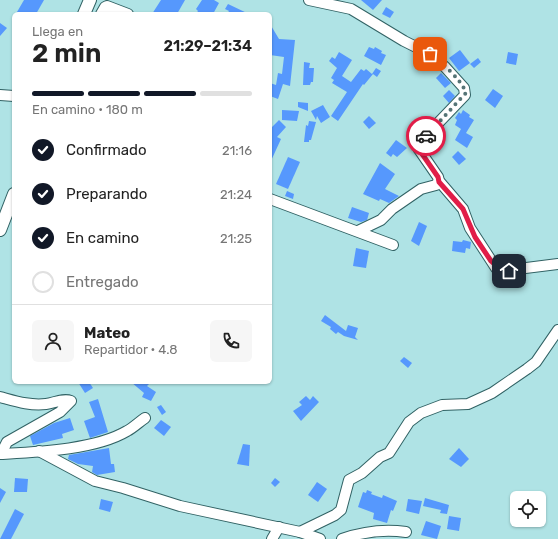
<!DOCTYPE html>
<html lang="es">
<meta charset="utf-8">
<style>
body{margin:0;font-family:Rubik,sans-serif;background:#f6f6f6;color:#222;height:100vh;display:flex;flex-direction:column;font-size:15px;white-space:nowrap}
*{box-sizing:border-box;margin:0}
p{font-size:13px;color:#767676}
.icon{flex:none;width:22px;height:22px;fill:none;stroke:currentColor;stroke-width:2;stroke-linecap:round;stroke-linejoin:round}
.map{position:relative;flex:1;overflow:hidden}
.panel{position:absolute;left:12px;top:12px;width:260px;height:372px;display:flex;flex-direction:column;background:#fff;border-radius:6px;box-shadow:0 1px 3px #0004}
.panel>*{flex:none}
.tools{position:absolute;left:510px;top:491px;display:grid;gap:8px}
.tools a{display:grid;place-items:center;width:36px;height:36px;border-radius:6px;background:#fff;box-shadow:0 1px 3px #0004;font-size:20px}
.pin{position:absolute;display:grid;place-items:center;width:34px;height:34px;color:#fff;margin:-17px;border-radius:8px;box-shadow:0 2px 6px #0006}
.courier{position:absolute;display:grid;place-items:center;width:40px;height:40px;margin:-20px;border:3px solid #e11d48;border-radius:50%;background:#fff;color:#222;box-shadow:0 1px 5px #0007}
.head em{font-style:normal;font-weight:600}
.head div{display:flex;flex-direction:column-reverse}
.head{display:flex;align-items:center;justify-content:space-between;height:68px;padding:0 20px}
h1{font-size:26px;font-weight:600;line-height:30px}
.bar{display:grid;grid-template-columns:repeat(4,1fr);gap:6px 4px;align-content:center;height:48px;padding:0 20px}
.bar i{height:5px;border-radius:3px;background:#e0e0e0}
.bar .current{background:#111827}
.bar p{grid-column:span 4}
.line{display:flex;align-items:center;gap:10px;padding:0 20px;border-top:1px solid #e0e0e0}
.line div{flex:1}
.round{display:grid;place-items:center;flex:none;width:42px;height:42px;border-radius:6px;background:#f6f6f6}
ol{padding:0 20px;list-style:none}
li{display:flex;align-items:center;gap:12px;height:44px}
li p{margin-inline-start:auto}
li .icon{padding:4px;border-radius:50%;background:#111827;color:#fff;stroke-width:4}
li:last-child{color:#767676}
li i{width:22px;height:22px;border:2px solid #e0e0e0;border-radius:50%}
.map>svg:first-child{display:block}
.building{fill:#5698fd}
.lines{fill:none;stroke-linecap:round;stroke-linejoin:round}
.minor-casing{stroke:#316264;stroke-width:12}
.major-casing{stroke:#316264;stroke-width:14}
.minor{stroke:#fff;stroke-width:10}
.major{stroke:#fff;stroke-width:12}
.done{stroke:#557476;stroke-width:4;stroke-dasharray:0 7.2}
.route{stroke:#e11d48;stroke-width:5}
</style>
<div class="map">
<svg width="558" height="539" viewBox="0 0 558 539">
<rect width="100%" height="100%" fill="#afe3e5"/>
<g class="building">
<path d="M24,0h20l-8,14h-15l-4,-2z"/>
<path d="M161,0h24l-8,14h-25z"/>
<path d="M202,0h12l5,3 -6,11h-17l2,-3 -2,-2z"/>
<path d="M361,0h21l-9,10z"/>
<path d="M228,4l21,10h-22l2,-3 -4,-2z"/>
<path d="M386,7l8,5 -4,6 -8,-4z"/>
<path d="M0,23l7,5 -7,8z"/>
<path d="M270,24l9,15 16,1 -5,46 -7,-2 -5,15 -8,-3v-13l6,2 2,-12 4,1 2,-17 -14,-2z"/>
<path d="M369,47l5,2 1,-2 7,4 -1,2 5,2 -5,10 -17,-9z"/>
<path d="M460,50l10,13 -11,8 -10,-13z"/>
<path d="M339,52l13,8 -10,16 9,6 10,-13 3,2 2,-2 6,5 4,-6 5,3 -4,6 -4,-3 -9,11 -1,-1 -25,37 -7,-5 16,-24 -15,-9 2,-3 -3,-2 6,-10 -8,-7 3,-4 3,2z"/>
<path d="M508,52l10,2 -2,11 -10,-2z"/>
<path d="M478,58l3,4 -7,6 -4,-4z"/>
<path d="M304,62l6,1 -1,5h5l-1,14h-2l-1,3h-7z"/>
<path d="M441,73l10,10 -6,5 -9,-10z"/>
<path d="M493,89l10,7 -8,12 -10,-8z"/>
<path d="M449,90l6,6 -6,7 -6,-7z"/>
<path d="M298,102l10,1v8l-10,-4z"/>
<path d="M323,105l7,12 -9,6 -4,-7 -1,4 -5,-9z"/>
<path d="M282,110l17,1 -2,10 -15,-1z"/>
<path d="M463,110l7,5 -1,2 5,3 -8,13 7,4 -6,11 -12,-8 6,-11 -6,-4 2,-5 -2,-2 4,-6 2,2z"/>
<path d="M369,116l7,7 -7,6 -6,-7z"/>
<path d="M279,120l7,7 -9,10 4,2 -11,24v-34z"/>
<path d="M309,121l7,1 -5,18h-2v2h-5l2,-17 2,1z"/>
<path d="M396,140l11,8 -10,9 -4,-3 -2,3 -5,-4z"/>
<path d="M458,151l8,8 -7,6 -7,-8z"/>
<path d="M288,157l12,5 -12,27 -12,-5z"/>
<path d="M380,163l15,11 -10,15 14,7 -10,7 -9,-4 -1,2 -16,-7z"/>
<path d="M287,191l7,3 -1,5 -8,-3z"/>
<path d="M352,207l17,6 -2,7 -6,2 -13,-4z"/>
<path d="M419,222l8,4 -8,20 -8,-5z"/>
<path d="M463,240l8,2 -1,7 -4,-1 -1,5 -13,-2 1,-10 9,1z"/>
<path d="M356,248l13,3 -3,17 -13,-2z"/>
<path d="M325,315l21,16 2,-6 10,3 -3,9 3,3 -14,-4 -6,-4 -2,2 -6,-5 1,-2 -10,-6z"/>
<path d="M404,357l8,6 -4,5 -8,-7z"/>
<path d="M78,382h11l4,6 -8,5z"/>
<path d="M131,382h20l-4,4 9,6 -5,9 -9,-4 2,-4z"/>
<path d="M306,396l4,4 3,-4 6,6 -18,19 -8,-10 9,-6 -3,-3z"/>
<path d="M98,399l10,33 -18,6 -6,-17 11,-4 -6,-15z"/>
<path d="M161,405l5,7 -4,3 -5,-8z"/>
<path d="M70,418l4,12 -12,4 1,4 -30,7 -3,-9 24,-13z"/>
<path d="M161,420l10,7 -7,9 -10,-8z"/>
<path d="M243,444l7,1 -1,21 -12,-2z"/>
<path d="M109,448l2,16h3l1,8 -18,3 -5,-3 1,-6 -15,-2 -10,-5 1,-4z"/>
<path d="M459,448l10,11 -8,8 -12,-8z"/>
<path d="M15,478l13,1 -1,13h-13z"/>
<path d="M275,478l5,4 -5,5 -4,-4z"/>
<path d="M317,482l10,7 -9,13 -10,-7z"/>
<path d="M0,488l6,4 -6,11z"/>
<path d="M367,490l5,2 -1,2 11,4 1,-3 14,6 -4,10 -2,-1 -4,13 -14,-4 1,-6 -16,-6 5,-15 3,1z"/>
<path d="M425,498l24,7 -2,9 -7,-1 1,-3 -18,-4z"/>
<path d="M101,499l12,3 -3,10 -11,-3z"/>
<path d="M408,499l14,2 -3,13 -13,-3z"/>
<path d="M15,509l9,5 -13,25h-11z"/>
<path d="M449,516l12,2 -2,13 -12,-2z"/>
<path d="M426,521l15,5 -4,13 -16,-4z"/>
</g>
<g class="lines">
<g class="minor-casing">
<g id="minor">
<path d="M309,0l42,9 53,32 26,13 15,13 19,21 1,7 -47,49v4l20,29 1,4 24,28 7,19 26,40 6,3 56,-7"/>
<path d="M101,14l4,-7 2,-1 21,8"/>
<path d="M0,95l14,1"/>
<path d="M270,199l123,46"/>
<path d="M358,231l23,-11 11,-11 29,-20 15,-4 3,-4"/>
<path d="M0,397c15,4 30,9 46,7 8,-1 17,-6 25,-3l-11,11 -53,30 -6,12"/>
<path d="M39,451l56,30 28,7 57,18 120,26 20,7"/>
<path d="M0,454c37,-2 95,-4 127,-23 6,-3 12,-9 18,-13"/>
<path d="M300,532l35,-17 6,-5 8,-30 13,-7 18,-16 9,-4 20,-31 12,-9 21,-8 26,-1 24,-11 35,-24 9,-7 22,-32"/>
<path d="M272,539l7,-12"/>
<path d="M342,539c20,-7 43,-10 64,-7"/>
</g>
</g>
<g class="major-casing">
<g id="major">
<path d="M84,14l6,-14"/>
<path d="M0,230l14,-36"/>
</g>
</g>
<use href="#minor" class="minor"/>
<use href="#major" class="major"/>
</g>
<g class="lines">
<path class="done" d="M426,136l40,-43c-4,-13 -25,-31 -36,-39"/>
<path class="route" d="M426,136l-8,8v4l20,29 1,5 24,27 12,28 16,24 11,10h7"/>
</g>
</svg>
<div class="tools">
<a><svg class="icon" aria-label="locate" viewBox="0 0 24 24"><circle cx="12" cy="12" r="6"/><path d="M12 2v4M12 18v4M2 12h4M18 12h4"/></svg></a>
</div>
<div class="pin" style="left:430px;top:54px;background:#ea580c"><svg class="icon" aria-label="bag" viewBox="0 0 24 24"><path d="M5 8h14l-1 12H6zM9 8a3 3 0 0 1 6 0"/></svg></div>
<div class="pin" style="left:509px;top:271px;background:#1f2937"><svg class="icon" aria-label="home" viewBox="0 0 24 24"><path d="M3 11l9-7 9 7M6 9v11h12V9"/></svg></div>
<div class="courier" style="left:426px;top:136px"><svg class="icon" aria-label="car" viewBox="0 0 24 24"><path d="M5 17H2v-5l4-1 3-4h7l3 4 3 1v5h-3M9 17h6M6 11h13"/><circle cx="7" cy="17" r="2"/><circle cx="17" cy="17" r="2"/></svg></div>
<section class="panel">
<div class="head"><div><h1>2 min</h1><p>Llega en</p></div><em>21:29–21:34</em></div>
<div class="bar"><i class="current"></i><i class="current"></i><i class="current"></i><i></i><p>En camino · 180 m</p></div>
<ol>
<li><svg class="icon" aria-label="check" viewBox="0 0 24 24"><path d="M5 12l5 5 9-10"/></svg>Confirmado<p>21:16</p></li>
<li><svg class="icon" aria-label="check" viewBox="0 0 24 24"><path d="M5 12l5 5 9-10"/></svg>Preparando<p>21:24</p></li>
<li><svg class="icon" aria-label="check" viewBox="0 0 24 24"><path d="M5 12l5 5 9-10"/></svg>En camino<p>21:25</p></li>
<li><i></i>Entregado</li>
</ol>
<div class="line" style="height:72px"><a class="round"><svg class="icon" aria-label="person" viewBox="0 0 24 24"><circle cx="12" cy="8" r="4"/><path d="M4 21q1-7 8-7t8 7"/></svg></a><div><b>Mateo</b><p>Repartidor · 4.8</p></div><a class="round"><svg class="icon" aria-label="phone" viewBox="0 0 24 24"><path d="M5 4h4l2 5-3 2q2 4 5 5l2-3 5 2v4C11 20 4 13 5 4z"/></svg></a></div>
</section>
</div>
